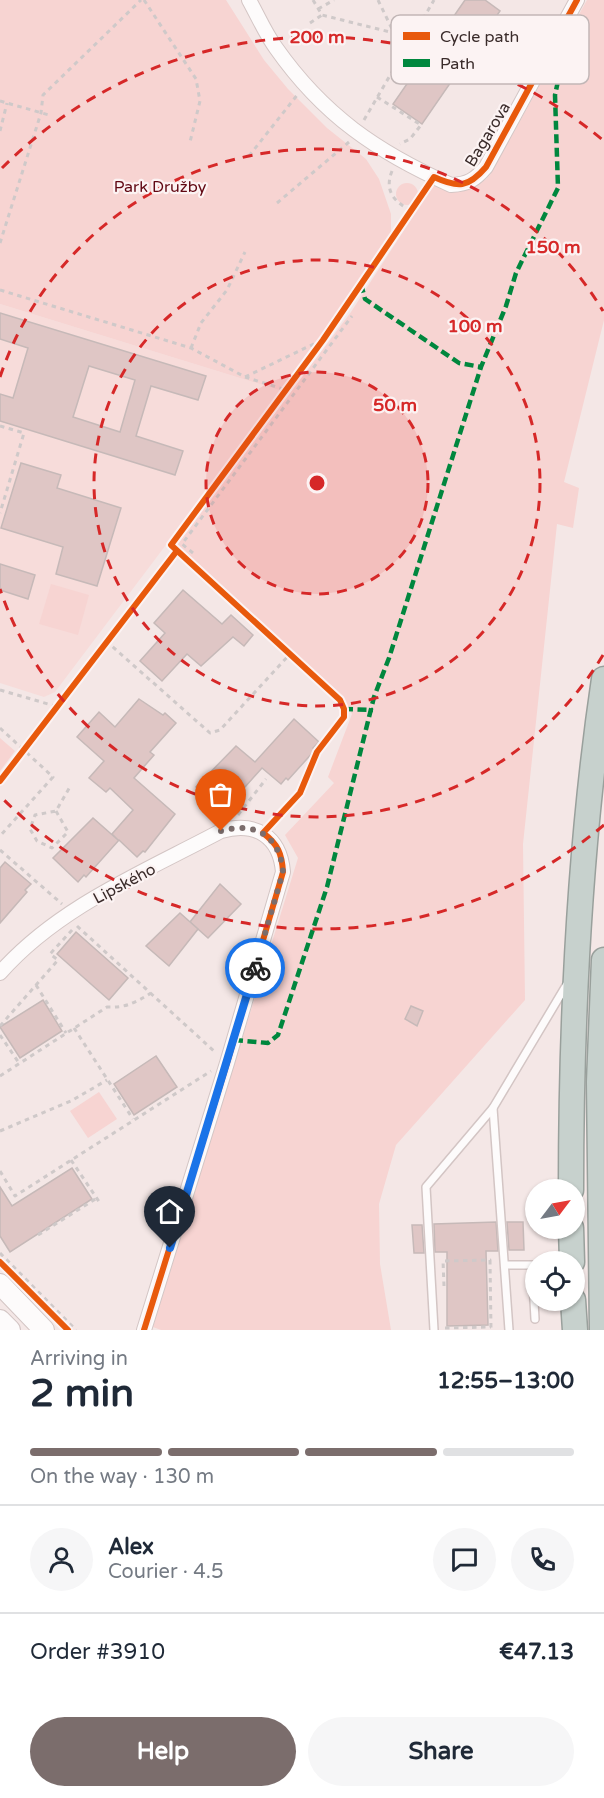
<!DOCTYPE html>
<meta charset="utf-8">
<style>
body{margin:0;font-family:"Varela Round",sans-serif;background:#f6f6f7;color:#1f2937;height:100vh;display:flex;flex-direction:column;font-size:22px;white-space:nowrap}
*{box-sizing:border-box;margin:0}
p{font-size:20px;color:#747a83}
.icon{flex:none;width:33px;height:33px;fill:none;stroke:currentColor;stroke-width:2;stroke-linecap:round;stroke-linejoin:round}
.map{position:relative;height:1330px;overflow:hidden}
.panel{display:flex;flex-direction:column;background:#fff;flex:1}
.panel>*{flex:none}
.needle{width:39px;rotate:58deg}
.tools{position:absolute;left:525px;top:1179px;display:grid;gap:12px}
.tools a{display:grid;place-items:center;width:60px;height:60px;border-radius:50%;background:#fff;box-shadow:0 2px 4px #0004;font-size:30px}
.pin{position:absolute;display:grid;place-items:center;width:51px;height:51px;color:#fff;margin:-62px -26px;border-radius:50% 50% 50% 0;rotate:-45deg;box-shadow:0 0 6px #0007}
.pin .icon{rotate:45deg}
.courier{position:absolute;display:grid;place-items:center;width:60px;height:60px;margin:-30px;border:4px solid #1a73e8;border-radius:50%;background:#fff;color:#222;box-shadow:0 2px 8px #0007}
.headline em{font-style:normal;font-weight:800}
.headline div{display:flex;flex-direction:column-reverse}
.headline{display:flex;align-items:center;justify-content:space-between;height:102px;padding:0 30px}
h1{font-size:39px;font-weight:800;line-height:45px}
.bar{display:grid;grid-template-columns:repeat(4,1fr);gap:9px 6px;align-content:center;height:72px;padding:0 30px}
.bar i{height:8px;border-radius:4px;background:#e0e1e3}
.bar .active{background:#7b6d6c}
.bar p{grid-column:span 4}
.line{display:flex;align-items:center;gap:15px;padding:0 30px;border-top:2px solid #e0e1e3}
.line div{flex:1}
.round{display:grid;place-items:center;flex:none;width:63px;height:63px;border-radius:32px;background:#f6f6f7}
.primary-button{display:flex;gap:12px;margin-top:auto;padding:12px 30px}
.primary-button a{flex:1;height:69px;border-radius:36px;background:#7b6d6c;color:#fff;font-size:24px;font-weight:800;line-height:69px;text-align:center}
.primary-button a+a{background:#f6f6f7;color:#1f2937}
.map>svg:first-child{display:block}
.built{fill:#f7dcda}
.green{fill:#f7d4d2}
.building{fill:#dfc6c5;stroke:#c6b9b8;stroke-width:1.5;fill-rule:evenodd}
.lines{fill:none;stroke-linecap:round;stroke-linejoin:round}
.lane-casing{stroke:#d3c5c4;stroke-width:10}
.street-casing{stroke:#d3c5c4;stroke-width:16}
.secondary-casing{stroke:#d3c5c4;stroke-width:22}
.highway-casing{stroke:#99a09c;stroke-width:27}
.path{stroke:#cfc9c9;stroke-width:3;stroke-dasharray:4.5 4.5;stroke-linecap:butt}
.lane{stroke:#fdfbfb;stroke-width:7}
.street{stroke:#fdfbfb;stroke-width:14}
.secondary{stroke:#fdfbfb;stroke-width:20}
.highway{stroke:#c7d1cd;stroke-width:24}
.quiet{stroke:#00873e;stroke-width:4.5;stroke-dasharray:9 4.5;stroke-linecap:butt}
.cycleway-casing{stroke:#fcf3f3;stroke-width:10}
.cycleway{stroke:#e8590c;stroke-width:6}
.done{stroke:#7b6d6c;stroke-width:6;stroke-dasharray:0 10.8}
.route{stroke:#1a73e8;stroke-width:8}
.ring{fill:none;stroke:#d62828;stroke-width:3;stroke-dasharray:10 8}
.labels{text-anchor:middle;stroke-width:4.5;stroke-linejoin:round;paint-order:stroke}
.street-label{font-size:16px;fill:#3a2b2a;stroke:#fcf3f3}
.park-label{font-size:16px;fill:#610813;stroke:#fcf3f3}
.key{fill:#fcf3f3;stroke:#c2b7b7;stroke-width:1.5}
.key-label{font-size:16px;fill:#3a2b2a}
.centre{fill:#d62828;stroke:#fcf3f3;stroke-width:3}
.ring-label{font-size:18px;text-anchor:middle;font-weight:bold;fill:#d62828;stroke:#fcf3f3;stroke-width:4.5;stroke-linejoin:round;paint-order:stroke}
</style>
<div class="map">
<svg width="604" height="1330" viewBox="0 0 604 1330">
<rect width="100%" height="100%" fill="#f4e7e6"/>
<path class="built" d="M0,304l282,87 -227,301 -11,5 -44,-14z"/>
<g class="green">
<path d="M0,0h226l38,60 24,29 39,39 39,31 13,20 12,35v22l-109,155 -282,-87z"/>
<path d="M587,0h17v320l-40,162 15,6 -6,40 -16,-4 -34,320 2,156 -129,145 -17,59 1,60 11,66h-230l-8,-3 145,-469 -13,-23 49,-52 -6,-6 24,-63 -15,-23 -162,-145 176,-234 83,-128c23,10 38,10 56,-9z"/>
<circle cx="407" cy="194" r="11"/>
<path d="M51,584l38,11 -11,40 -39,-11z"/>
<path d="M0,738l15,13 -15,20z"/>
<path d="M99,1092l18,27 -29,19 -18,-27z"/>
</g>
<g class="building">
<path d="M465,0h20l15,11 -78,113 -29,-20z"/>
<path d="M0,313l206,63 -8,24 -47,-14 -15,50 47,15 -8,24 -175,-54v-27l13,4 15,-50 -28,-9zM89,366l46,14 -15,52 -47,-15z"/>
<path d="M21,463l40,12 -4,13 64,20 -24,78 -41,-12 7,-27 -62,-19z"/>
<path d="M0,564l35,11 -7,24 -28,-9z"/>
<path d="M183,590l39,34 9,-9 22,20 -9,11 -11,-9 -32,29 -14,-12 -25,27 -22,-20 25,-28 -11,-10z"/>
<path d="M139,699l24,16 2,-2 11,10 -26,29 4,3 -20,23 41,36 -30,38 -2,-1 -6,6 -18,-17 -33,37 -2,-2 -6,7 -25,-24 40,-40 25,22 -6,-6 21,-24 -23,-22 -4,4 -17,-14 15,-17 -27,-24 22,-25 16,15z"/>
<path d="M294,719l25,23 -6,6 2,2 -27,30 -2,-2 -5,6 -19,-16 -33,37 -2,-2 -5,6 -26,-22 40,-41 19,16z"/>
<path d="M5,862l26,22 -6,6 2,2 -27,31v-55z"/>
<path d="M220,884l21,20 -33,34 -18,-16z"/>
<path d="M180,913l18,16 -29,37 -23,-20z"/>
<path d="M76,932l52,46 -19,22 -52,-46z"/>
<path d="M43,1000l19,31 -42,27 -20,-31z"/>
<path d="M411,1006l12,5 -6,15 -12,-7z"/>
<path d="M156,1056l21,31 -43,28 -20,-31z"/>
<path d="M72,1168l20,31 -82,53 -10,-16v-49l12,19z"/>
<path d="M496,1222l2,29h-12l2,74 -41,1v-74h-12l-1,-28z"/>
<path d="M507,1222h16l1,28h-15z"/>
<path d="M412,1225h10l2,28h-10z"/>
</g>
<g class="lines">
<g class="lane-casing">
<g id="lane">
<path d="M506,1265h26l3,54"/>
<path d="M434,1330l-8,-143 67,-79"/>
<path d="M509,1330l-16,-222 74,-124"/>
</g>
</g>
<g class="street-casing">
<g id="street">
<path d="M249,0c9,16 16,33 27,48 47,67 101,104 175,137 17,-1 24,-5 35,-18l91,-167"/>
<path d="M0,973c58,-66 144,-101 221,-142 34,-10 59,5 62,41l-56,191 -83,267"/>
</g>
</g>
<g class="secondary-casing">
<g id="secondary">
<path d="M0,1284l44,46"/>
<path d="M0,1320l10,10"/>
</g>
</g>
<g class="highway-casing">
<g id="highway">
<path d="M571,1190c0,-171 8,-342 33,-511"/>
<path d="M571,1228l1,34"/>
<path d="M573,1300l2,30"/>
<path d="M602,1330l-3,-248 5,-122"/>
</g>
</g>
<g class="path">
<path d="M144,0l52,79 4,22 -10,41"/>
<path d="M313,0l9,15 72,18 14,10"/>
<path d="M378,0l16,33"/>
<path d="M318,9l16,-9"/>
<path d="M310,23l12,-8"/>
<path d="M377,97l44,28 -11,14 -10,5"/>
<path d="M0,101l49,14"/>
<path d="M364,120l70,-120"/>
<path d="M0,131l7,-28"/>
<path d="M249,156l49,-62"/>
<path d="M392,171c-8,20 2,31 20,40"/>
<path d="M277,203l72,-61"/>
<path d="M0,243l41,-130 2,-18 98,-95"/>
<path d="M0,290l191,58 54,29 77,-37"/>
<path d="M191,348l10,-25 26,-33 18,-38"/>
<path d="M245,377l41,13"/>
<path d="M0,426l24,7 -24,80"/>
<path d="M193,553l-11,-9 170,-228"/>
<path d="M106,641l104,92 10,-3 70,-76"/>
<path d="M0,690l55,16"/>
<path d="M0,728l53,49 -53,59"/>
<path d="M0,781l176,-229"/>
<path d="M56,811l12,21 -16,16 -15,-7 -7,-12 5,-14 21,-4 15,-26"/>
<path d="M238,815l28,-36"/>
<path d="M273,824l27,-31 17,-41 27,-35v-8l-4,-9 -169,-155 152,-205 103,-151"/>
<path d="M0,850l62,54"/>
<path d="M77,926l138,126"/>
<path d="M36,985l30,48"/>
<path d="M0,1026l58,-66 -8,-6 23,-25"/>
<path d="M74,1028l59,91"/>
<path d="M0,1035l19,28"/>
<path d="M0,1076l107,-69c18,1 28,-4 44,-14"/>
<path d="M0,1131l71,-30 36,-21"/>
<path d="M71,1160l29,43"/>
<path d="M0,1171l15,25 196,-125"/>
<path d="M38,1235l59,-37"/>
<path d="M0,1253l76,77"/>
<path d="M444,1286l-1,-25 47,-1 1,70"/>
<path d="M445,1328l46,-1"/>
</g>
<use href="#lane" class="lane"/>
<use href="#street" class="street"/>
<use href="#secondary" class="secondary"/>
<use href="#highway" class="highway"/>
<g class="quiet">
<path d="M361,284l4,15 94,64 22,4"/>
<path d="M344,709l29,1"/>
<path d="M234,1040l34,3 10,-8 49,-148 47,-190 15,-39 92,-291 25,-61 10,-33 42,-85 -3,-93 9,-42 -6,-18"/>
</g>
<g class="cycleway-casing">
<g id="cycleway">
<path d="M0,781l176,-229"/>
<path d="M0,1262l68,68"/>
<path d="M144,1330l83,-267 56,-191c-1,-18 -5,-28 -20,-39l37,-40 17,-41 27,-35v-8l-4,-9 -169,-155 152,-205 111,-163c24,11 34,11 52,-10l91,-167"/>
</g>
</g>
<use href="#cycleway" class="cycleway"/>
</g>
<g class="lines">
<path class="done" d="M221,831c34,-10 59,5 62,41l-28,96"/>
<path class="route" d="M170,1248l85,-280"/>
</g>
<circle cx="317" cy="483" r="111" fill="#d62828" fill-opacity=".12"/>
<g class="ring">
<circle cx="317" cy="483" r="111"/>
<circle cx="317" cy="483" r="223"/>
<path d="M603 655A334 334 0 0 1 0 589M0 377A334 334 0 0 1 603 311"/>
<path d="M604 825A446 446 0 0 1 2 798M2 168A446 446 0 0 1 604 141"/>
</g>
<g class="labels">
<g class="street-label">
<text transform="translate(487 134) rotate(-59)" y="6">Bagarova</text>
<text transform="translate(124 883) rotate(-28)" y="6">Lipského</text>
</g>
<g class="park-label">
<text x="160" y="192">Park Družby</text>
</g>
</g>
<rect x="391" y="15" width="198" height="69" rx="9" class="key"/>
<rect x="403" y="32" width="27" height="8" fill="#e8590c"/>
<rect x="403" y="59" width="27" height="8" fill="#00873e"/>
<g class="key-label">
<text x="440" y="42">Cycle path</text>
<text x="440" y="69">Path</text>
</g>
<circle cx="317" cy="483" r="9" class="centre"/>
<g class="ring-label">
<text x="317" y="43">200 m</text>
<text x="553" y="253">150 m</text>
<text x="475" y="332">100 m</text>
<text x="395" y="411">50 m</text>
</g>
</svg>
<div class="tools">
<a><svg class="needle" viewBox="-14 -14 28 28"><path d="M0-13l5 13h-10z" fill="#e53935"/><path d="M0 13l5-13h-10z" fill="#747a83"/></svg></a>
<a><svg class="icon" aria-label="locate" viewBox="0 0 24 24"><circle cx="12" cy="12" r="6"/><path d="M12 2v4M12 18v4M2 12h4M18 12h4"/></svg></a>
</div>
<div class="pin" style="left:221px;top:831px;background:#ea580c"><svg class="icon" aria-label="bag" viewBox="0 0 24 24"><path d="M5 8h14l-1 12H6zM9 8a3 3 0 0 1 6 0"/></svg></div>
<div class="pin" style="left:170px;top:1248px;background:#1f2937"><svg class="icon" aria-label="home" viewBox="0 0 24 24"><path d="M3 11l9-7 9 7M6 9v11h12V9"/></svg></div>
<div class="courier" style="left:255px;top:968px"><svg class="icon" aria-label="bike" viewBox="0 0 24 24"><circle cx="6" cy="16" r="4"/><circle cx="18" cy="16" r="4"/><path d="M6 16l4-8h5l3 8M10 8l3 8H6M13 5h3"/></svg></div>
</div>
<section class="panel">
<div class="headline"><div><h1>2 min</h1><p>Arriving in</p></div><em>12:55–13:00</em></div>
<div class="bar"><i class="active"></i><i class="active"></i><i class="active"></i><i></i><p>On the way · 130 m</p></div>
<div class="line" style="height:108px"><a class="round"><svg class="icon" aria-label="person" viewBox="0 0 24 24"><circle cx="12" cy="8" r="4"/><path d="M4 21q1-7 8-7t8 7"/></svg></a><div><b>Alex</b><p>Courier · 4.5</p></div><a class="round"><svg class="icon" aria-label="chat" viewBox="0 0 24 24"><path d="M4 5h16v11H9l-5 4z"/></svg></a><a class="round"><svg class="icon" aria-label="phone" viewBox="0 0 24 24"><path d="M5 4h4l2 5-3 2q2 4 5 5l2-3 5 2v4C11 20 4 13 5 4z"/></svg></a></div>
<div class="line" style="height:78px"><div>Order #3910</div><b>€47.13</b></div>
<div class="primary-button"><a>Help</a><a>Share</a></div>
</section>
